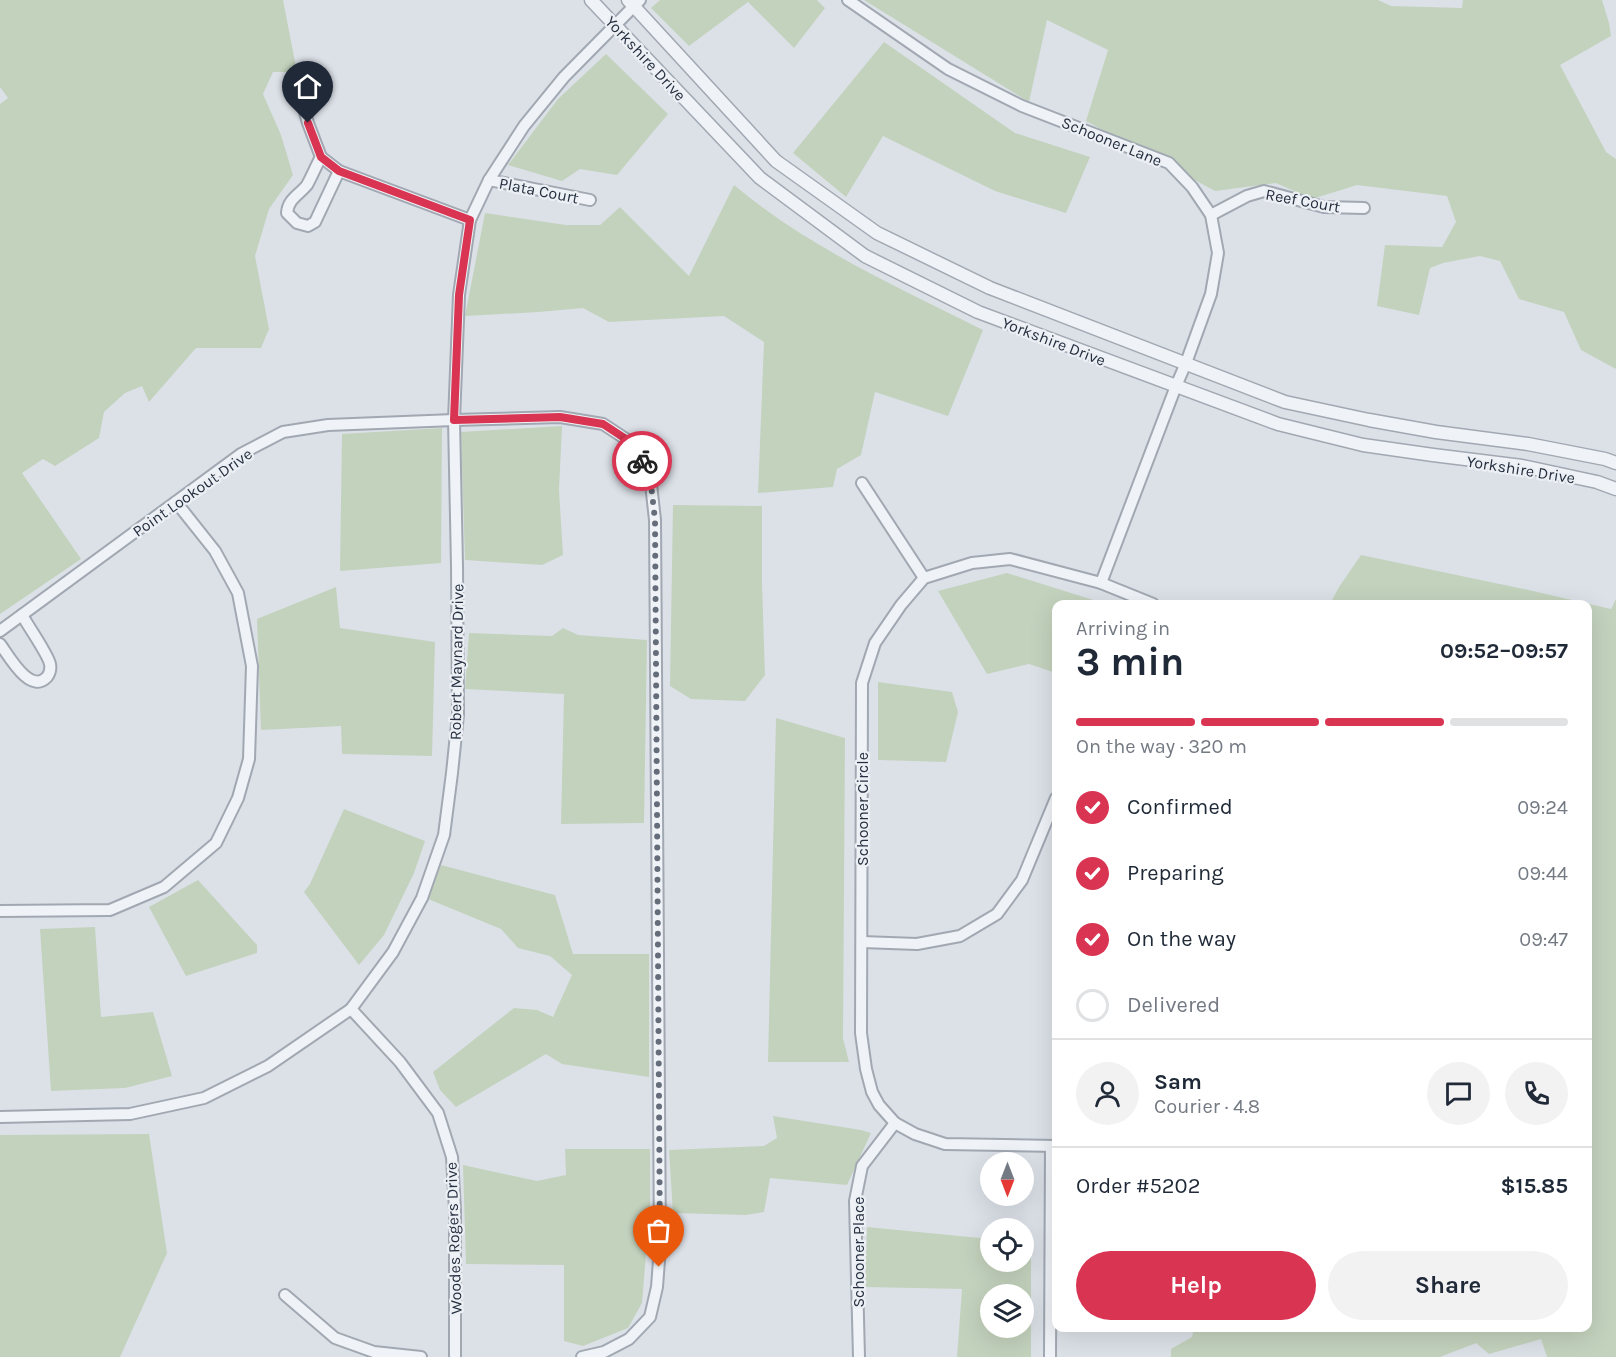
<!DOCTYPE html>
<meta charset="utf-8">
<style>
body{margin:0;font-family:Karla,sans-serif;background:#f2f2f3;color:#1f2937;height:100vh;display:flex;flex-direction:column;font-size:22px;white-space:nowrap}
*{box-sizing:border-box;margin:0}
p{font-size:20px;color:#747a83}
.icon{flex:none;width:33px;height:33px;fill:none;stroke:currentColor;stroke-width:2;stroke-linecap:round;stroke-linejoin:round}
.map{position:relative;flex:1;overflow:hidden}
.details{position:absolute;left:1052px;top:600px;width:540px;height:732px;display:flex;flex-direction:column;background:#fff;border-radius:12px;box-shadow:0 6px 24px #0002}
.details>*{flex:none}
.needle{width:39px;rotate:180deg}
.tools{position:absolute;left:980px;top:1152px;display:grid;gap:12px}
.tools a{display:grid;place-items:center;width:54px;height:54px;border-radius:50%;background:#fff;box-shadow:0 6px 24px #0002;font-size:30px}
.pin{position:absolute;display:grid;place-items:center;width:51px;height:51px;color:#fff;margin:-62px -26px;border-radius:50% 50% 50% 0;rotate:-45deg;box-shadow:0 0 6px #0007}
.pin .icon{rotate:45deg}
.courier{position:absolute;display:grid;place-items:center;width:60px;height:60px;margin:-30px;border:4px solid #d93553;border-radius:50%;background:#fff;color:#222;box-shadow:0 2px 8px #0007}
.summary em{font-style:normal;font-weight:700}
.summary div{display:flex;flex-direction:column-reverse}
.summary{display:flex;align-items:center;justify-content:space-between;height:102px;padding:0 24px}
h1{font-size:39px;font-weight:700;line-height:45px}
.bar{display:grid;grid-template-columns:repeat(4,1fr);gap:9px 6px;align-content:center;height:72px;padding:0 24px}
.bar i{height:8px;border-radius:4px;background:#e0e1e3}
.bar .on{background:#d93553}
.bar p{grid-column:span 4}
.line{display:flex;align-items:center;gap:15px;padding:0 24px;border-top:2px solid #e0e1e3}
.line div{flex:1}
.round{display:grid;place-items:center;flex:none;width:63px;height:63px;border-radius:32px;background:#f2f2f3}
ol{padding:0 24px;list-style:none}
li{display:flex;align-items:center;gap:18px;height:66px}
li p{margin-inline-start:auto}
li .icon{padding:6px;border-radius:50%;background:#d93553;color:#fff;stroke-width:4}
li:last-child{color:#747a83}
li i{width:33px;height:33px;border:3px solid #e0e1e3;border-radius:50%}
.button{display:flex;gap:12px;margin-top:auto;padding:12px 24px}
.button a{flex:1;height:69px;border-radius:36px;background:#d93553;color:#fff;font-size:24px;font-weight:700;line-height:69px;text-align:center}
.button a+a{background:#f2f2f3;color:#1f2937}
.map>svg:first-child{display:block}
.green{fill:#c3d2bd;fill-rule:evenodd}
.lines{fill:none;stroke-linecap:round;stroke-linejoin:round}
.minor-casing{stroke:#a1a8b2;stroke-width:14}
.tertiary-casing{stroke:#a1a8b2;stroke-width:15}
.minor{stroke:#eff2f6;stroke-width:10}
.tertiary{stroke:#eff2f6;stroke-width:12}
.done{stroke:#656d7a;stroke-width:6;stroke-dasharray:0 10.8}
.route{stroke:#d93553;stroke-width:8}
.labels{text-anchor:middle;stroke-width:4.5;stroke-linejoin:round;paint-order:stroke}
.street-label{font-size:16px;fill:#252f3f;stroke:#ecf0f5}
</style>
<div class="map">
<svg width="1616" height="1357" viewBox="0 0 1616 1357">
<rect width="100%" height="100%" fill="#dce1e8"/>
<g class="green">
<path d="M0,0h283l14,72h-24l-10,22 18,41 12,40 -24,34 -14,47 14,73 -8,19h-65l-47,54 -7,-16 -17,7 -21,19 -5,26 -44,28 -12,-7 -21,14 59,86 -81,55v-510l8,-6 -8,-11z"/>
<path d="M660,0h157l8,8 -31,40 -46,-46 -59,44 -38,-38z"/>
<path d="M864,0h514l13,6 71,2 1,-8h139l7,23 2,13 -51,29 46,87 10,7v210l-35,-19 -17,-38 -45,-13 -19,-38 -20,-5 -37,7 -13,5 -11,47 -42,-9 8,-61 57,2 14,-25 -9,-26 -90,-11 -45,14 -36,-16 -61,8 -129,-70 22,-71 -61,-30 -18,82z"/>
<path d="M884,42l131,91 75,24 -24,56 -71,-22 -112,-55 -37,61 -53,-44z"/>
<path d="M606,54l62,60 -51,61 -37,-6 -18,12 -54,-16 50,-66z"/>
<path d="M734,185c74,62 163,102 249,145l-35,86 -73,-24 -14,63 -24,14 -4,18 -75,6 6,-151 -40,-26 -115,6 -26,-14 -44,4 -74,4 20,-103 81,12h34l20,-18 69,69z"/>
<path d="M562,426l-3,64 4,65 -21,10 -77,-5 -4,-128z"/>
<path d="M442,428l-1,135 -101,8 2,-137z"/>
<path d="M673,505l89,1v78l3,91 -20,26 -54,-2 -21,-13z"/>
<path d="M1361,555l172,36 78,18 5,-10v758h-69l-6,-18 -52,15 -13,-11 -36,14h-269v-8l21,-12 2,-9h393v-724h-257l9,-17z"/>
<path d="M1007,573l99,31h-50v69l-27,-9 -42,10 -49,-83z"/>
<path d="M336,587l4,41 95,14 -3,114 -90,-2 -1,-28 -80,4 -4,-111z"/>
<path d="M563,628l15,7 69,5 -3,183 -83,1 3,-130 -99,-5 4,-56 83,3z"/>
<path d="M878,682l74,10 6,20 -12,50 -68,-2z"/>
<path d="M776,718l69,20 -2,300 6,24h-81z"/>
<path d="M344,809l81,32 -11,32 -30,62 -25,30 -55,-73 6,-8z"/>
<path d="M441,865l114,30 18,59h76v123l-87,-13 -16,-10 -90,53 -16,-17 -7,-18 81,-64 23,2 16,7 19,-42 -22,-19 -32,-8 -17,-19 -73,-30z"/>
<path d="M198,880l59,65v8l-71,23 -37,-69z"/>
<path d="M95,927l6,90 52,-5 19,64 -47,12 -74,3 -11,-162z"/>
<path d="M773,1116l88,14 10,3 -24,52 -77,-7 -6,34 -18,3 -73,-2 -4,-63 95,-4 13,-8z"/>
<path d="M149,1134l18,119 -47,104h-120v-222z"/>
<path d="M565,1149h85v57l-8,97 -14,25 -45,18 -19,-5v-76l-98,-1 -3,-99 74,16 29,-6z"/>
<path d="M867,1227l123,12v23h33v-20l8,1v114h-74l5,-68 -97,-2zM990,1294h33v34h-33z"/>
</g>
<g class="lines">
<g class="minor-casing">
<g id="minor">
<path d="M848,0l100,69 74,37 147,57 23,24 19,28 7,38 -7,41 -25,69 -10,23 -75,197"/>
<path d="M300,95l8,28 13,34 18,14 131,49"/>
<path d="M321,157c-5,9 -9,19 -14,28 -8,10 -19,14 -20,28l10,10 11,3 7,-4 24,-51"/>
<path d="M489,180l101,20"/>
<path d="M1211,215l36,-19 17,-5 60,16 40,1"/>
<path d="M862,483l62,95"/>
<path d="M0,631l241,-177 42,-22 45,-7 126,-5 106,-3 43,7 29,19 18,32 5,45 5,727 -3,40 -7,30 -21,22 -25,13 -22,5"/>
<path d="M0,644c9,12 30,51 47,33 3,-4 4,-8 3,-13 -2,-10 -22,-38 -28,-49"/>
<path d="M0,911l110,-1 54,-23 52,-44 22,-45 11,-39 3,-93 -14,-73 -23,-42 -39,-49"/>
<path d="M862,942l55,2 43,-8 37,-22 25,-34 34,-82"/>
<path d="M351,1009l49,53 38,51 14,44 3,53v147"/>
<path d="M0,1117l130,-3 74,-16 64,-32 83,-57 42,-57 29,-54 22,-63 8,-62 6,-58 -1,-149 -3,-146 5,-125 11,-75 19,-40 35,-54 40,-49 76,-77"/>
<path d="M1056,1146l-111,-2 -30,-10 -20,-11 -16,-18 -7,-13 -6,-23 -5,-36 1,-350 13,-40 26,-38 23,-27 48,-15 38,-4 91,24 52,21"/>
<path d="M285,1295l50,43 39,14 47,5"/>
<path d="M859,1357l-4,-156 7,-35 33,-43"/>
<path d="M1050,1357l1,-210"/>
</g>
</g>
<g class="tertiary-casing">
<g id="tertiary">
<path d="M591,0l169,178 105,78 113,56 300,112 85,21 70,10 89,11 75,16 19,7"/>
<path d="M628,0l148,161 101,72 113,55 295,114 84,18 67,12 92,12 77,15 11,4"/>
</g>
</g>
<use href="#minor" class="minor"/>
<use href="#tertiary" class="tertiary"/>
</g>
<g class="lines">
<path class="done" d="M642,461l8,14 5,45 5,727 -1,20"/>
<path class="route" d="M308,123l13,34 18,14 131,49 -11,75 -5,125 106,-3 43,7 29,19 10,18"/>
</g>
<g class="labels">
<g class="street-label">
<text transform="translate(646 58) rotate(47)" y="6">Yorkshire Drive</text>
<text transform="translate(1112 141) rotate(22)" y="6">Schooner Lane</text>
<text transform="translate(539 190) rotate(11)" y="6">Plata Court</text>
<text transform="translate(1303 200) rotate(10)" y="6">Reef Court</text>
<text transform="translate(1054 341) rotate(21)" y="6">Yorkshire Drive</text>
<text transform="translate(1521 469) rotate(9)" y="6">Yorkshire Drive</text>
<text transform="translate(192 492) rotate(-35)" y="6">Point Lookout Drive</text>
<text transform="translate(456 662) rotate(-89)" y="6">Robert Maynard Drive</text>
<text transform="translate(862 809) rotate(-90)" y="6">Schooner Circle</text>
<text transform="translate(453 1238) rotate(-92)" y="6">Woodes Rogers Drive</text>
<text transform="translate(858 1252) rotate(-90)" y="6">Schooner Place</text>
</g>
</g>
</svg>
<div class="tools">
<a><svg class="needle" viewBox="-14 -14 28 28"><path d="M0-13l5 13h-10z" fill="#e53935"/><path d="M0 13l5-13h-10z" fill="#747a83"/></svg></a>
<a><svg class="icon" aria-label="locate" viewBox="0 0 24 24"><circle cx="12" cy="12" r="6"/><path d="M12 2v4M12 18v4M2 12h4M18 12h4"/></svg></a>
<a><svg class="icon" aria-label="layers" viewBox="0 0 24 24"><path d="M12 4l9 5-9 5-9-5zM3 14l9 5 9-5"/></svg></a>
</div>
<div class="pin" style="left:659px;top:1267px;background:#ea580c"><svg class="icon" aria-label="bag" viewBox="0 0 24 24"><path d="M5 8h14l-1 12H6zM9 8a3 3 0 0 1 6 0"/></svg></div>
<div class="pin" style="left:308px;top:123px;background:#1f2937"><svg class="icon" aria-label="home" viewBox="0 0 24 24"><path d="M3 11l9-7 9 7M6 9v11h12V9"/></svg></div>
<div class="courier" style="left:642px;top:461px"><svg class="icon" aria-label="bike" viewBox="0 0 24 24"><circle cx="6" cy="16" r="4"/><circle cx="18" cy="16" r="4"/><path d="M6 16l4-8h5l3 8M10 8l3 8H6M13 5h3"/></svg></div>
<section class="details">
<div class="summary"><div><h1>3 min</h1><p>Arriving in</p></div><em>09:52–09:57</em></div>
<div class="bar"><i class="on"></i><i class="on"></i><i class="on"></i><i></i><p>On the way · 320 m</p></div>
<ol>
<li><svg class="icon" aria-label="check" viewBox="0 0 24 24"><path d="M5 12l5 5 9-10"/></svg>Confirmed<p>09:24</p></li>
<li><svg class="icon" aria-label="check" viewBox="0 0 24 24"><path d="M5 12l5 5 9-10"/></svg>Preparing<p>09:44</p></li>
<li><svg class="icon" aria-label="check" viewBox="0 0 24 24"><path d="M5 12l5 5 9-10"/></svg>On the way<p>09:47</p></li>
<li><i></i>Delivered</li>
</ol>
<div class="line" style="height:108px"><a class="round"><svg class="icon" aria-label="person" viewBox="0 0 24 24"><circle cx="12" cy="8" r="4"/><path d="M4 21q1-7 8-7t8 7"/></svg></a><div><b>Sam</b><p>Courier · 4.8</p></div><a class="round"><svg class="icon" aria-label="chat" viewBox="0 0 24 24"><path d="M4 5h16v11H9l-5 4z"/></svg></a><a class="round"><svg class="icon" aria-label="phone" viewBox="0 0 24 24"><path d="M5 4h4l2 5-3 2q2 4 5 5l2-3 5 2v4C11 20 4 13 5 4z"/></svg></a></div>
<div class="line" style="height:78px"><div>Order #5202</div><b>$15.85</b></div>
<div class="button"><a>Help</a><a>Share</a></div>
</section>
</div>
